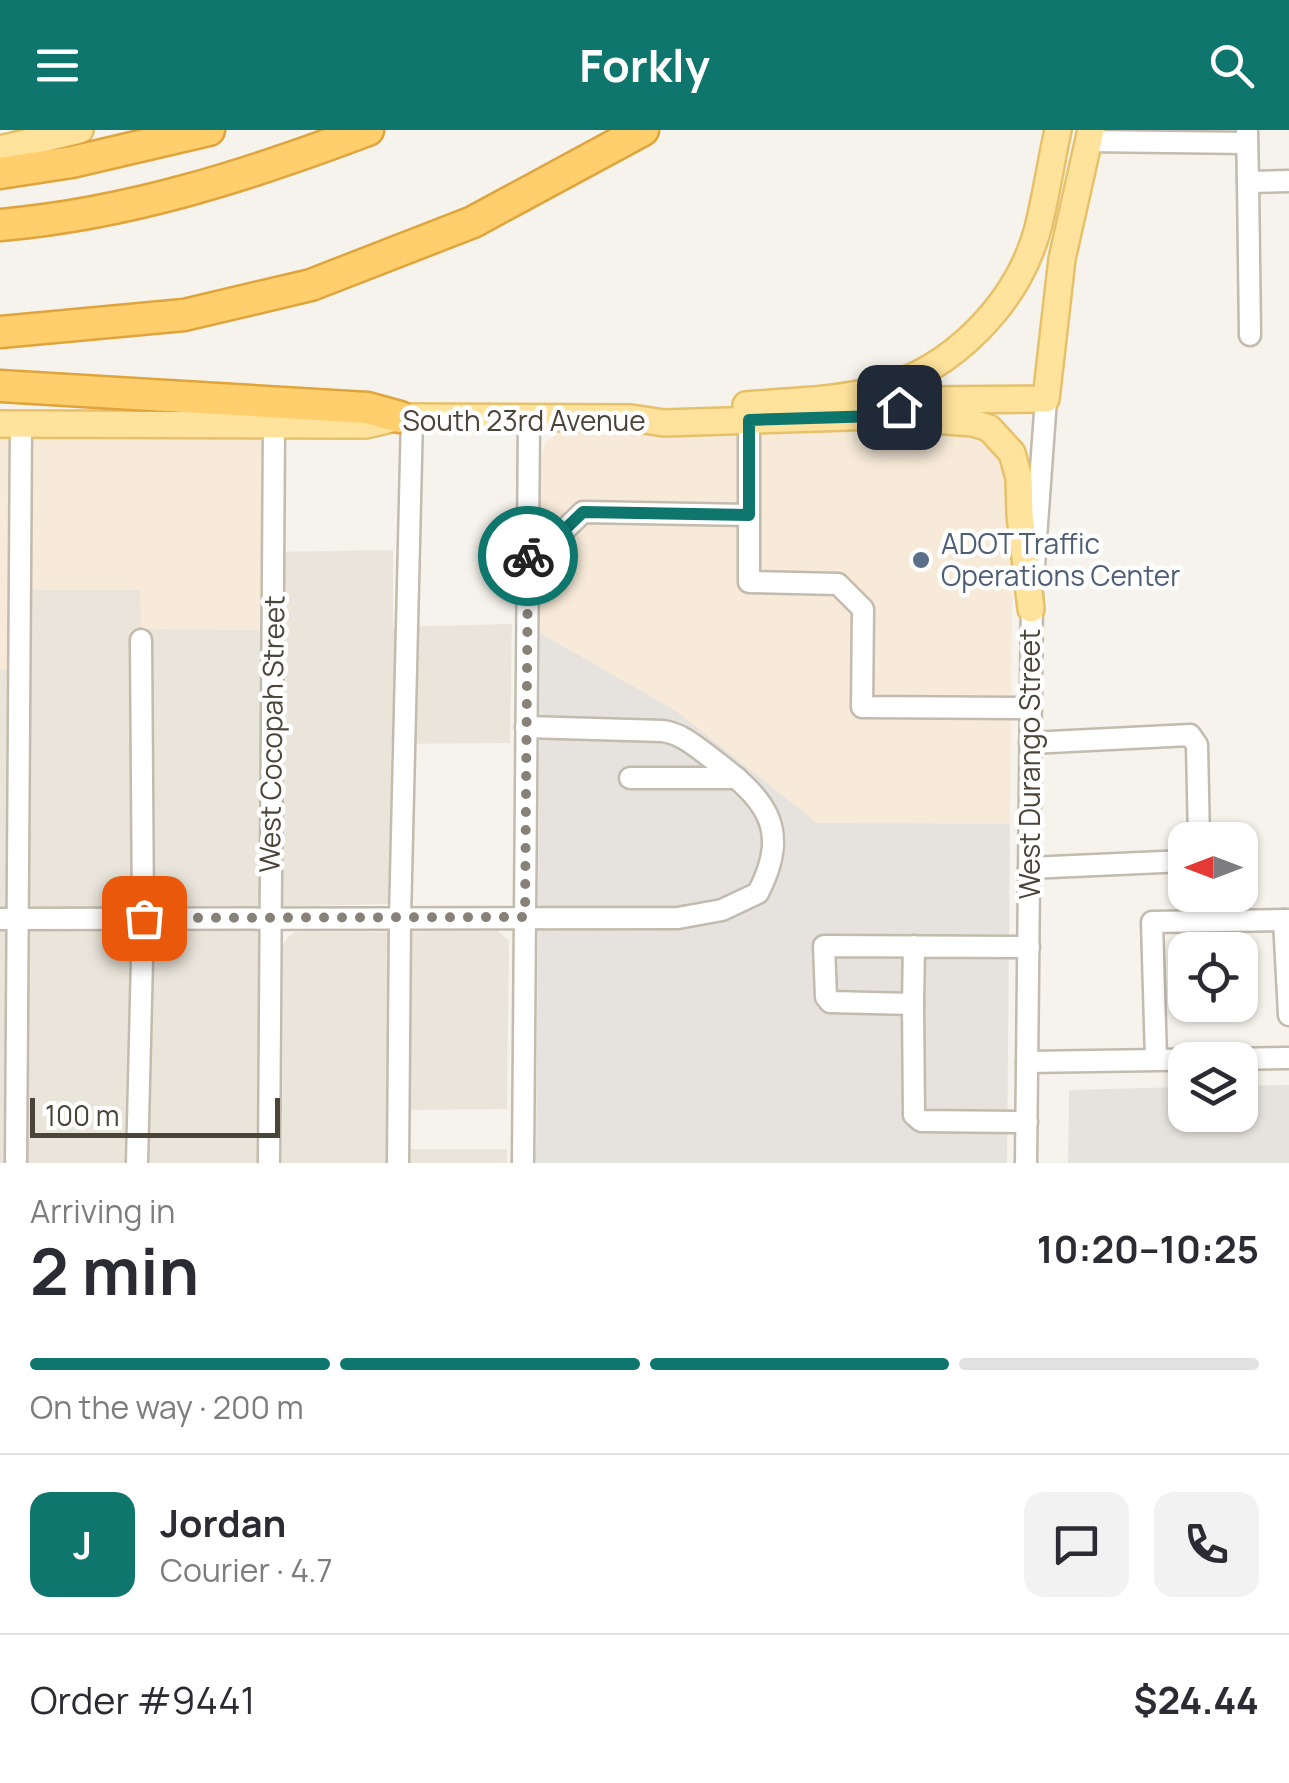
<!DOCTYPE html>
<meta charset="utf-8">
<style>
body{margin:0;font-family:Manrope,sans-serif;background:#f2f2f3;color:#2b2b33;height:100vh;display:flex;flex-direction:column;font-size:38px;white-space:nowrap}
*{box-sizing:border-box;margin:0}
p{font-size:32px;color:#7c7c81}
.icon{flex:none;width:55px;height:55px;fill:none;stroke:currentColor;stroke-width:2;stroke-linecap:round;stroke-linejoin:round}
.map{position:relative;height:1033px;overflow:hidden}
.side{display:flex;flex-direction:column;background:#fff;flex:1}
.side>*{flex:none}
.needle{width:65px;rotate:270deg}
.fabs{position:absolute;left:1168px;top:692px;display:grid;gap:20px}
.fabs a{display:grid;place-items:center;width:90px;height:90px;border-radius:20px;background:#fff;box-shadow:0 2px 8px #0004;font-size:50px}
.scale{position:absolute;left:30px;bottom:25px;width:250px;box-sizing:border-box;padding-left:10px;border:5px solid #4b4439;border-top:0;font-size:28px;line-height:35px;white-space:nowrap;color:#4b4439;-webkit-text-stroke:8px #fff;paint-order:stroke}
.pin{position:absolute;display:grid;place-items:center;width:85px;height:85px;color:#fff;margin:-42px;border-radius:20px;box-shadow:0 5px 15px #0006}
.courier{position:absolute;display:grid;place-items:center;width:100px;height:100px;margin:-50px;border:8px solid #0f766e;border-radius:50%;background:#fff;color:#222;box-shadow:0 2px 12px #0007}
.overview em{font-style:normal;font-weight:700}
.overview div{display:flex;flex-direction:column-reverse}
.overview{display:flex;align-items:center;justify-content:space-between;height:170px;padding:0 30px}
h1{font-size:65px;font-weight:700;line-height:75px}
.bar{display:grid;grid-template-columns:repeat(4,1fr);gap:15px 10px;align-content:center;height:120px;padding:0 30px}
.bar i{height:12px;border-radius:8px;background:#e1e1e2}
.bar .on{background:#0f766e}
.bar p{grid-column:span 4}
.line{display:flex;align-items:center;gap:25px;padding:0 30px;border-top:2px solid #e1e1e2}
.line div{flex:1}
.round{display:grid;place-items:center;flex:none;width:105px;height:105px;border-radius:20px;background:#f2f2f3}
header{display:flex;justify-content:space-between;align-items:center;height:130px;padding:0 30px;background:#0f766e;color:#fff;font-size:45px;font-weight:700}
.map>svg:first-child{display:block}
.residential{fill:#eae5da}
.commercial{fill:#f7ead8}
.industrial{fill:#e6e2dd}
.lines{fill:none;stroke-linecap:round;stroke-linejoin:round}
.minor-casing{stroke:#c2bbae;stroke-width:25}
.major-casing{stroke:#e6c16a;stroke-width:30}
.highway-casing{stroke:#e0a43c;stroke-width:35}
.minor{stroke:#fff;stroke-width:20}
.major{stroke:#ffe39c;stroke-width:25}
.highway{stroke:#ffcf6e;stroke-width:30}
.done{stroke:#878178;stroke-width:10;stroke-dasharray:0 18}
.route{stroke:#0f766e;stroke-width:12}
.service-dot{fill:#5c6f8a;stroke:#fff;stroke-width:4}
.labels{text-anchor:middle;stroke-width:9;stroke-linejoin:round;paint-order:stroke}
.street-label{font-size:28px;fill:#4b4439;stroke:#fff}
.service-label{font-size:28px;fill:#4e5e75;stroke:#fff;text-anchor:start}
</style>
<header><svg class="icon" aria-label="menu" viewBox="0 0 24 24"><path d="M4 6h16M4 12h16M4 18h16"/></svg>Forkly<svg class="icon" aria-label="search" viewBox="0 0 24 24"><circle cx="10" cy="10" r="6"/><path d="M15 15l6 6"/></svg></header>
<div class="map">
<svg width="1289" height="1033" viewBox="0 0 1289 1033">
<rect width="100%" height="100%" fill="#f6f3ec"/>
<g class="residential">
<path d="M393,420v77l119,-3 -2,119 -119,1v160l-132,3 -2,256h-257v-494l7,-1 2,-78h132v38l120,2 1,-78z"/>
<path d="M498,801l11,10 -2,168 -103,1v39h103v14h-225l1,-218 5,-8 7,-5z"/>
</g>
<g class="commercial">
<path d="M964,299l20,9 17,13 12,56 -3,317h-193l-141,-113 -136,-78v-175l7,-18 17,-10z"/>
<path d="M0,300l261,2 1,198 -121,-1 -1,-39h-130l-3,79h-7z"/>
</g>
<g class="industrial">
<path d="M540,503l136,78 141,112 193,1 -3,339h-471z"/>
<path d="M1289,955v78h-221l1,-73 116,-3v28h55v-29z"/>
</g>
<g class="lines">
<g class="minor-casing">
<g id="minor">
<path d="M1247,2l1,50 41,-1"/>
<path d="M1088,11l159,2"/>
<path d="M1248,52l2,153"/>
<path d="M749,290v162l89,2 25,25 -1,98 168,1"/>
<path d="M528,406l29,1 26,-25 166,3"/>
<path d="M1034,436l12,-167"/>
<path d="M1030,613l160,-8 7,10 2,95"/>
<path d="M630,648h107"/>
<path d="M1029,738l156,-7"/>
<path d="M0,789l678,-1 44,-8 36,-17c35,-67 5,-96 -48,-136 -15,-11 -28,-23 -47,-26l-137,-4"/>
<path d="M1284,790l5,95"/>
<path d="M914,816l-1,58 -83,-2 -4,-5 -2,-51 205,1"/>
<path d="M913,874l1,111 7,6 106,1"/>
<path d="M1156,929l-4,-137 137,-2"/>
<path d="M1027,932l262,-4"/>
<path d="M16,1033l5,-739"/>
<path d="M137,1033l6,-245 -2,-278"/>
<path d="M269,1033l5,-738"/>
<path d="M398,1033l2,-244 12,-502"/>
<path d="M523,1033l6,-744"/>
<path d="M1026,1033l6,-568"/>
</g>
</g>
<g class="major-casing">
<g id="major">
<path d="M0,19l80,-19"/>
<path d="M746,275c42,-4 88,-4 130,-15 76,-19 142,-87 162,-162 8,-32 13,-66 20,-98"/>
<path d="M893,287l80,6 16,5 23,25 7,25 1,37 11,94"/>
<path d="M0,294l366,1 34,-8 231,1 33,5 214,-7 50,-16 118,-1 16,-140 29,-129"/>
</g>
</g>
<g class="highway-casing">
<g id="highway">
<path d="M0,43l72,-11 137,-32"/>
<path d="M0,95c128,-11 249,-50 368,-95"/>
<path d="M0,202l184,-17 127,-30 162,-63 170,-92"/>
<path d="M0,256l367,22 33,9"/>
</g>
</g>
<use href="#minor" class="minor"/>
<use href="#major" class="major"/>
<use href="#highway" class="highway"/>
</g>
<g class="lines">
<path class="done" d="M144,788l381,-1 3,-361"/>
<path class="route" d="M528,426v-20l29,1 26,-25 166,3v-95l129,-4 21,-9"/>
</g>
<circle class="service-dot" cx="921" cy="430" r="10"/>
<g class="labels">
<g class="street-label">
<text x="524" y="301">South 23rd Avenue</text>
<text transform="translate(272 604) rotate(-89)" y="10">West Cocopah Street</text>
<text transform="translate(1030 634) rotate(-90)" y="10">West Durango Street</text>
</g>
<g class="service-label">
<text x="941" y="424">ADOT Traffic<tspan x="941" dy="32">Operations Center</tspan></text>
</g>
</g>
</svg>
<div class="fabs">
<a><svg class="needle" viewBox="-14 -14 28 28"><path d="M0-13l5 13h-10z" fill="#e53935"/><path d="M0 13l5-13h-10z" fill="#7c7c81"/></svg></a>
<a><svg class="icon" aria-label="locate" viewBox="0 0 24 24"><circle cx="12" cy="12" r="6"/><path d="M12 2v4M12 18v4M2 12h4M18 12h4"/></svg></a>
<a><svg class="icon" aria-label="layers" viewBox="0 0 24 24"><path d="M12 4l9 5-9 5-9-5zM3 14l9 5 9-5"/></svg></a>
</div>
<div class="scale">100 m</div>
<div class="pin" style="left:144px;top:788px;background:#ea580c"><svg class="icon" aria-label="bag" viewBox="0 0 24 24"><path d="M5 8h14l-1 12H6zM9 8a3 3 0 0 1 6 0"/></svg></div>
<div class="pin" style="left:899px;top:277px;background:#1f2937"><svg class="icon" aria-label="home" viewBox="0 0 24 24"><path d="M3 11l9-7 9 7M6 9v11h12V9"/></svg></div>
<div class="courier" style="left:528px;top:426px"><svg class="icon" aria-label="bike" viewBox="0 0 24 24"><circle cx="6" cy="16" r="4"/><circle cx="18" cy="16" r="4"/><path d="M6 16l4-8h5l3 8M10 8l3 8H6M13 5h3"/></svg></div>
</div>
<section class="side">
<div class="overview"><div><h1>2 min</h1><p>Arriving in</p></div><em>10:20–10:25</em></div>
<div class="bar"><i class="on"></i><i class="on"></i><i class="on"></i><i></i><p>On the way · 200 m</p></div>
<div class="line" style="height:180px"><b class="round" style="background:#0f766e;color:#fff">J</b><div><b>Jordan</b><p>Courier · 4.7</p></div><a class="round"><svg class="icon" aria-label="chat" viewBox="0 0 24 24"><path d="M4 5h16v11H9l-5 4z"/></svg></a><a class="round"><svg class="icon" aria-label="phone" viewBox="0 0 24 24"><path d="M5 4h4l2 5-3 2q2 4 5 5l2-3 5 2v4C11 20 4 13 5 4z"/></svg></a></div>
<div class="line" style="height:130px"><div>Order #9441</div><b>$24.44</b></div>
</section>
